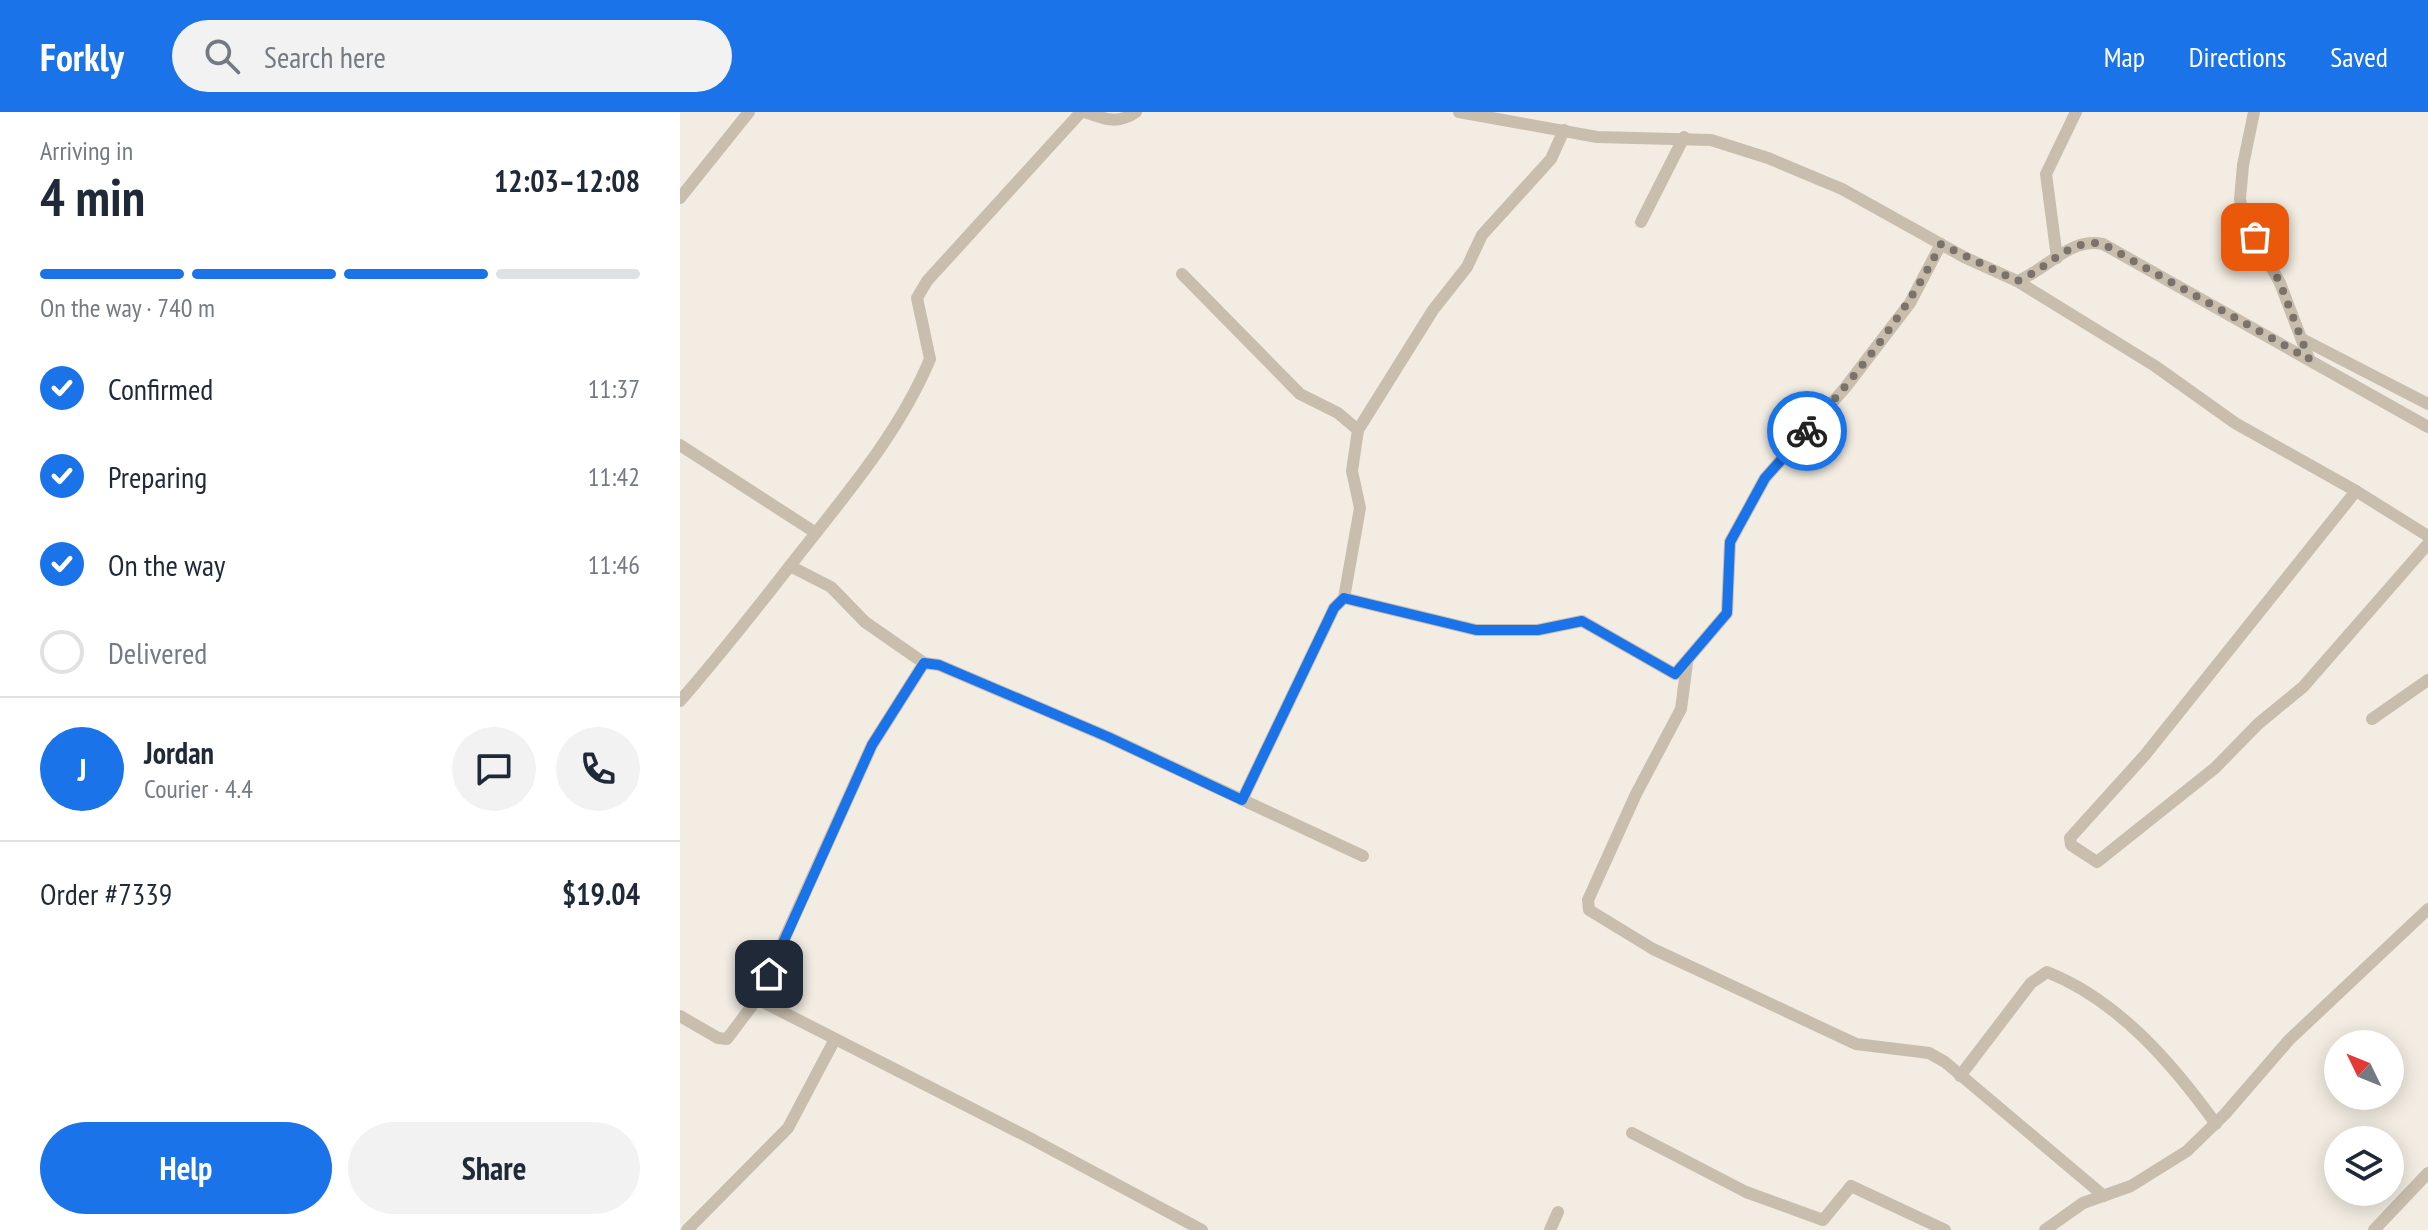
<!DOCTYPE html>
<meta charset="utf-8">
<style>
body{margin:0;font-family:"PT Sans Narrow",sans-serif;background:#f2f2f3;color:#1f2937;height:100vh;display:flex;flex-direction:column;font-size:30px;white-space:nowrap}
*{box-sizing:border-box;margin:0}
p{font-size:26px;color:#747a83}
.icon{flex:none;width:44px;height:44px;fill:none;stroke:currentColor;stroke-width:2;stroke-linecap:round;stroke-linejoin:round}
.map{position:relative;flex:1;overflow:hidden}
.drawer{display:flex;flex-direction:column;background:#fff;width:680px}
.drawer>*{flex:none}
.needle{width:52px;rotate:313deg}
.buttons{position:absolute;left:1644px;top:918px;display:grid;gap:16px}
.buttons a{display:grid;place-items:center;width:80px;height:80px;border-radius:50%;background:#fff;box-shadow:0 4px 20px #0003;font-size:40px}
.pin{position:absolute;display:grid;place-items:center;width:68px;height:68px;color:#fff;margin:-34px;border-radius:16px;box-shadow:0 4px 12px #0006}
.courier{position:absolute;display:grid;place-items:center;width:80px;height:80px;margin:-40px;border:6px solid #1a73e8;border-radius:50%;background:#fff;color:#222;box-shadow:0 2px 10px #0007}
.overview em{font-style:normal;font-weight:800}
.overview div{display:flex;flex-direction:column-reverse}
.overview{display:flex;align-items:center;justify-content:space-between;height:136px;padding:0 40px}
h1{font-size:52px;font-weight:800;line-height:60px}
.bar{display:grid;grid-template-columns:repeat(4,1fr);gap:12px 8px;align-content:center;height:96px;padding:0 40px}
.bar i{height:10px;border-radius:6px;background:#e0e1e3}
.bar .on{background:#1a73e8}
.bar p{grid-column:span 4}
.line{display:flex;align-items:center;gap:20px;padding:0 40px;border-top:2px solid #e0e1e3}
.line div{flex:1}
.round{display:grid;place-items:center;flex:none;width:84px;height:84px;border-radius:42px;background:#f2f2f3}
ol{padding:0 40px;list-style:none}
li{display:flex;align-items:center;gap:24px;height:88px}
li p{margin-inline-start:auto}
li .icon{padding:8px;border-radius:50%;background:#1a73e8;color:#fff;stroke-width:4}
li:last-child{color:#747a83}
li i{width:44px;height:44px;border:4px solid #e0e1e3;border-radius:50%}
.button{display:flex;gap:16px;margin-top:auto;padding:16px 40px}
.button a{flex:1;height:92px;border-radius:48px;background:#1a73e8;color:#fff;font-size:32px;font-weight:800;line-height:92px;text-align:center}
.button a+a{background:#f2f2f3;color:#1f2937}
header{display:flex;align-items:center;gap:48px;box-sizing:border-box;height:112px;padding:0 40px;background:#1a73e8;color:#fff}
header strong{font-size:38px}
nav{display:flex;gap:44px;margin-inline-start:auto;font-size:28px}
.search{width:560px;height:72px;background:#f2f2f3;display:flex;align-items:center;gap:20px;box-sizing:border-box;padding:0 28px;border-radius:44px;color:#747a83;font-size:30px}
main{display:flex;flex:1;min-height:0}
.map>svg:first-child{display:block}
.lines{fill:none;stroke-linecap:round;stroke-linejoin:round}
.street{stroke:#c9beae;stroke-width:12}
.done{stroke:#7a736c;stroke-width:8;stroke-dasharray:0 14.4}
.route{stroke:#1a73e8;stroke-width:10}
</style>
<header>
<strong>Forkly</strong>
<div class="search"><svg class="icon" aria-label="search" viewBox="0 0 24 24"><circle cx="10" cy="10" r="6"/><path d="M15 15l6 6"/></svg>Search here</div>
<nav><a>Map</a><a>Directions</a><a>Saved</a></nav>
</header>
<main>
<section class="drawer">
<div class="overview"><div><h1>4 min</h1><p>Arriving in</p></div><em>12:03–12:08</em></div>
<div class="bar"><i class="on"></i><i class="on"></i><i class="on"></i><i></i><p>On the way · 740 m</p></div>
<ol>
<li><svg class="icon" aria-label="check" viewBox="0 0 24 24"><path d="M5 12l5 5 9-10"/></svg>Confirmed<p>11:37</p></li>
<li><svg class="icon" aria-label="check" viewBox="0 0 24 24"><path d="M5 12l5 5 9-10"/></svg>Preparing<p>11:42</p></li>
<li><svg class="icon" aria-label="check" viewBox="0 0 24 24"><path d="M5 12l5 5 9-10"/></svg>On the way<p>11:46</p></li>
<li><i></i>Delivered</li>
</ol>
<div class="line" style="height:144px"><b class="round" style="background:#1a73e8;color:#fff">J</b><div><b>Jordan</b><p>Courier · 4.4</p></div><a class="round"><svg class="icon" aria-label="chat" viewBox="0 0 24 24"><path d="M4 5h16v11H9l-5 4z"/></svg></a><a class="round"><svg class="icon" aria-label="phone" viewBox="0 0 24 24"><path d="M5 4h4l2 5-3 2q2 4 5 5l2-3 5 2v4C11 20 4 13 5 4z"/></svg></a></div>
<div class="line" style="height:104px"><div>Order #7339</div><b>$19.04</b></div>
<div class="button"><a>Help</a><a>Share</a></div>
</section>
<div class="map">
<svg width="1748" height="1118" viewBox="0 0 1748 1118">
<rect width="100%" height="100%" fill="#f2ece2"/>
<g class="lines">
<g class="street">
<path d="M405,0c19,7 33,13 51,0"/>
<path d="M779,0l138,25 114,3 57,18 74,31 122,68 53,24c30,-11 52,-44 86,-37l325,183"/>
<path d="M1574,0l-11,53 -3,34 3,16 37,68 29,76"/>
<path d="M0,86l69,-86"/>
<path d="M961,110l43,-85"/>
<path d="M1377,146l-11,-84 30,-62"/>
<path d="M502,162l118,120 38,19 20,17 -6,41 8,37 -16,90"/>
<path d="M1337,169l138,85 80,57 121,68 72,45"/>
<path d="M1622,227l126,65"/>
<path d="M678,318l75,-120 34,-43 15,-32 69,-76 13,-29"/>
<path d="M0,333l136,88"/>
<path d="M1676,379l-211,264 -75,83 1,7 26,17 118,-94 43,-44 45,-37 125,-143"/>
<path d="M110,454l41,21 34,35 59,41"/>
<path d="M1007,551l-6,46 -45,85 -48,106 1,10 64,39 203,95 73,9 16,9 159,134"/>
<path d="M0,589c42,-48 81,-98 120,-148 48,-61 100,-122 130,-194l-13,-61 10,-17 154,-169"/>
<path d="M1692,607l56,-39"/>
<path d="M562,688l92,-192 10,-10 132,32h62l44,-9 93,53 52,-61 3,-71 35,-64 80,-90 65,-85 31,-59"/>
<path d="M77,887l115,-254 52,-82 15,2 169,72 255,119"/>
<path d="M0,904l38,22 9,1 30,-40 271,138 174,93"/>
<path d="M1280,964l71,-93 16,-11c71,28 125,91 169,152"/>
<path d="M952,1021l114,59 77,28 28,-34 94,44"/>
<path d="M7,1118l101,-102 46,-87"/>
<path d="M870,1118l8,-18"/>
<path d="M1365,1118l38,-27 48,-17 56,-35 38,-37 64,-74 139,-131"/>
<path d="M1694,1118l54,-57"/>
</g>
</g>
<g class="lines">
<path class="done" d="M1127,319c51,-58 100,-118 134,-187l76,37c30,-11 52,-44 86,-37l206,115 -29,-76 -25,-46"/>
<path class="route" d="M89,862l103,-229 52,-82 15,2 169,72 134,63 92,-192 10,-10 132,32h62l44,-9 93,53 52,-61 3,-71 35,-64 42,-47"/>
</g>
</svg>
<div class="buttons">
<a><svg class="needle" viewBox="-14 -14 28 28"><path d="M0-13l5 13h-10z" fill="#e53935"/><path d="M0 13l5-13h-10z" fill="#747a83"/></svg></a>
<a><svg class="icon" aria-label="layers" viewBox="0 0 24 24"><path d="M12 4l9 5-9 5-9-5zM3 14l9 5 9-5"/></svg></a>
</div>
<div class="pin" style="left:1575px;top:125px;background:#ea580c"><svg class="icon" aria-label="bag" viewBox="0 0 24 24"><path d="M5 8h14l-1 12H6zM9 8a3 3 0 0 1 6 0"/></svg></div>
<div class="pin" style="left:89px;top:862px;background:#1f2937"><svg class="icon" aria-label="home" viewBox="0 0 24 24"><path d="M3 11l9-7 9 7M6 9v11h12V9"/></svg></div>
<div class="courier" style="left:1127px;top:319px"><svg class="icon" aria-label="bike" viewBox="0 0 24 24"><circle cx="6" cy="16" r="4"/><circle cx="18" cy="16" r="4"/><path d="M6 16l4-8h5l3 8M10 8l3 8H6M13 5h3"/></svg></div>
</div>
</main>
